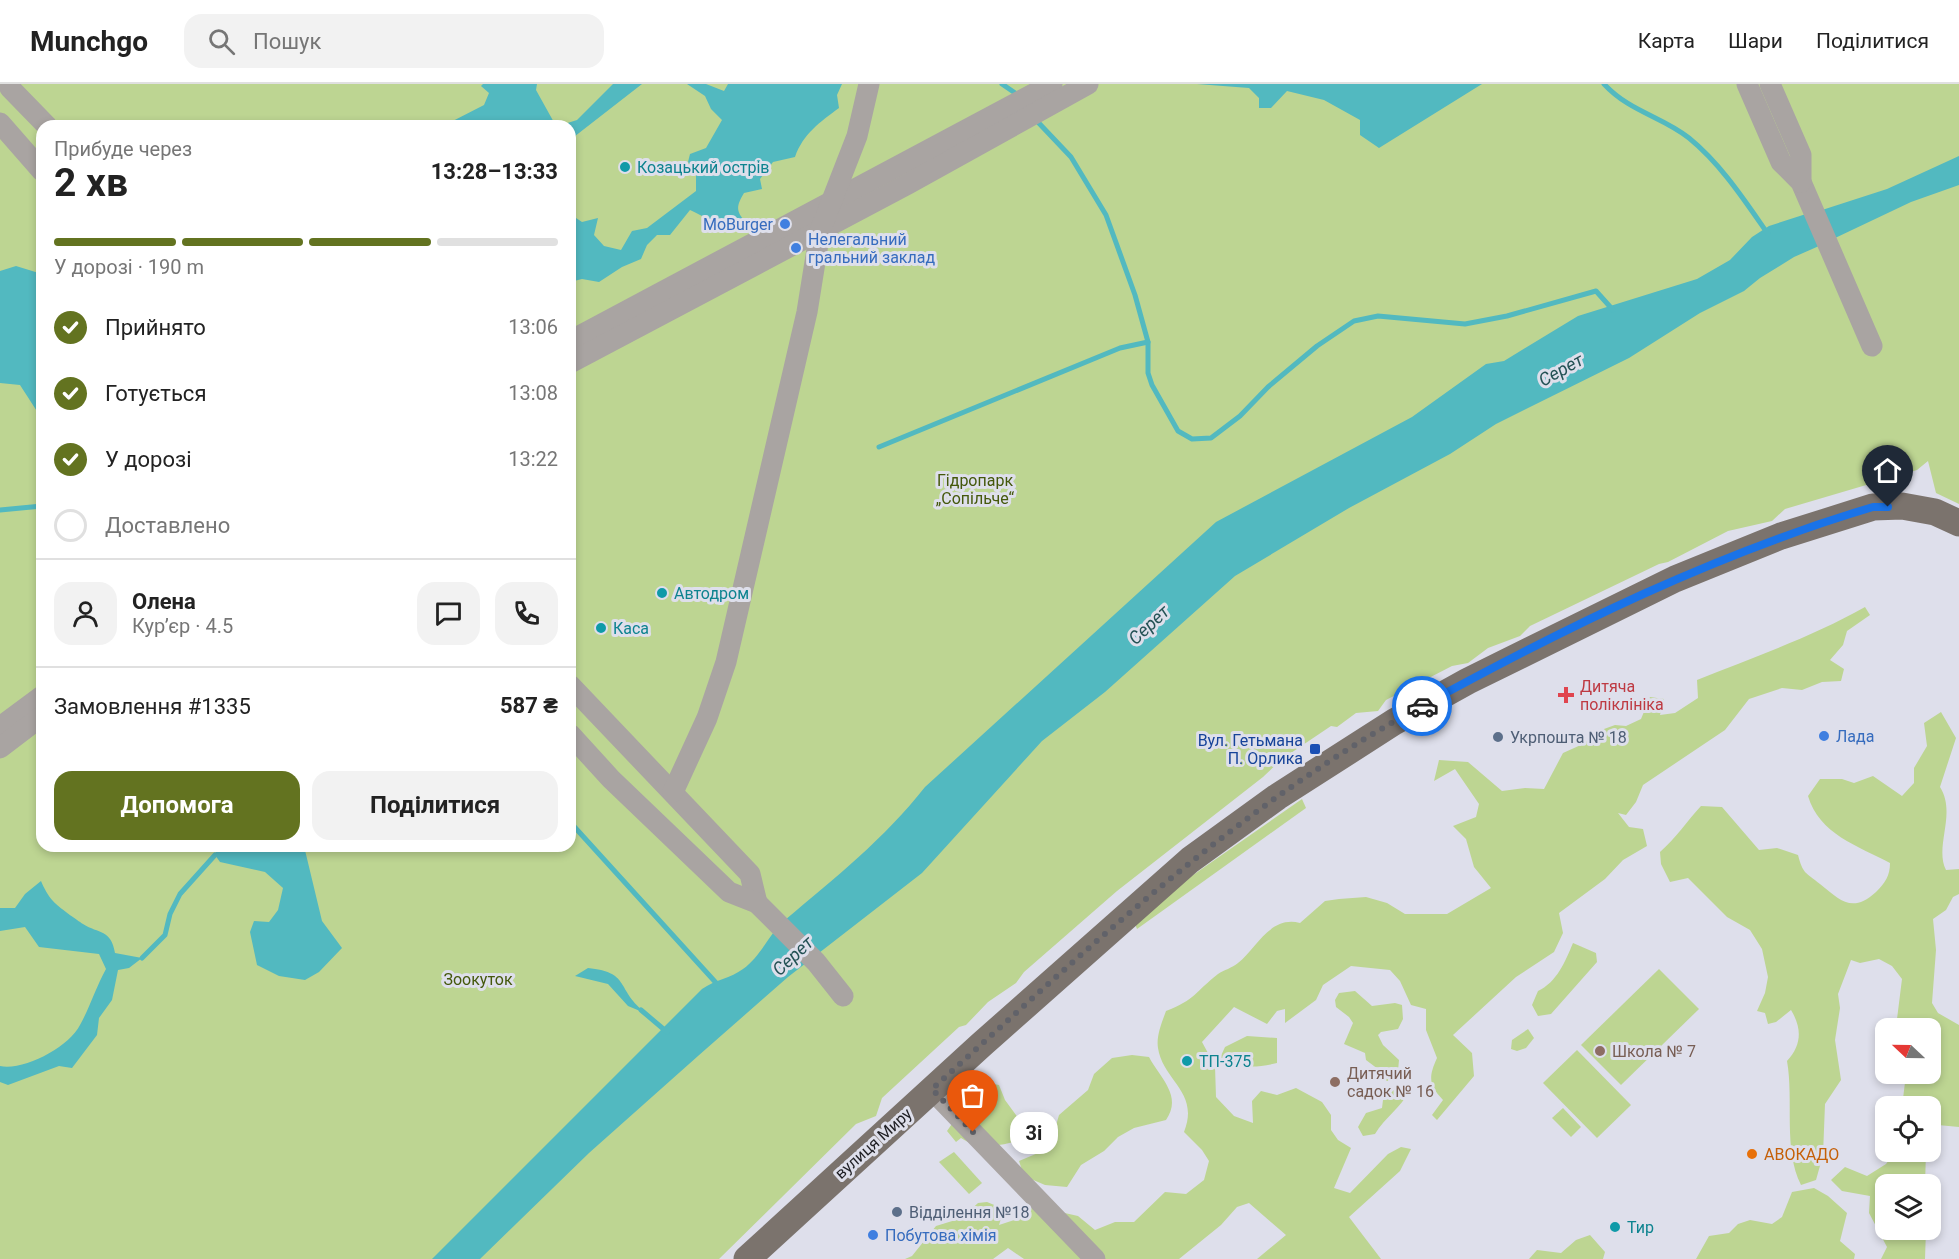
<!DOCTYPE html>
<html lang="uk">
<meta charset="utf-8">
<style>
body{margin:0;font-family:Roboto,sans-serif;background:#f2f2f2;color:#222;height:100vh;display:flex;flex-direction:column;font-size:22px;white-space:nowrap}
*{box-sizing:border-box;margin:0}
p{font-size:20px;color:#767676}
.icon{flex:none;width:33px;height:33px;fill:none;stroke:currentColor;stroke-width:2;stroke-linecap:round;stroke-linejoin:round}
.map{position:relative;flex:1;overflow:hidden}
.panel{position:absolute;left:36px;top:36px;width:540px;height:732px;display:flex;flex-direction:column;background:#fff;border-radius:18px;box-shadow:0 3px 9px #0003}
.panel>*{flex:none}
.needle{width:39px;rotate:292deg}
.buttons{position:absolute;left:1875px;top:934px;display:grid;gap:12px}
.buttons a{display:grid;place-items:center;width:66px;height:66px;border-radius:12px;background:#fff;box-shadow:0 3px 9px #0003;font-size:30px}
.pin{position:absolute;display:grid;place-items:center;width:51px;height:51px;color:#fff;margin:-62px -26px;border-radius:50% 50% 50% 0;rotate:-45deg;box-shadow:0 0 6px #0007}
.pin .icon{rotate:45deg}
.courier{position:absolute;display:grid;place-items:center;width:60px;height:60px;margin:-30px;border:4px solid #1a73e8;border-radius:50%;background:#fff;color:#222;box-shadow:0 2px 8px #0007}
.bubble{position:absolute;height:42px;border-radius:18px;background:#fff;box-shadow:0 3px 9px #0003;font-size:20px;font-weight:700;line-height:42px;text-align:center}
.summary em{font-style:normal;font-weight:700}
.summary div{display:flex;flex-direction:column-reverse}
.summary{display:flex;align-items:center;justify-content:space-between;height:102px;padding:0 18px}
h1{font-size:39px;font-weight:700;line-height:45px}
.bar{display:grid;grid-template-columns:repeat(4,1fr);gap:9px 6px;align-content:center;height:72px;padding:0 18px}
.bar i{height:8px;border-radius:4px;background:#e0e0e0}
.bar .current{background:#637320}
.bar p{grid-column:span 4}
.line{display:flex;align-items:center;gap:15px;padding:0 18px;border-top:2px solid #e0e0e0}
.line div{flex:1}
.round{display:grid;place-items:center;flex:none;width:63px;height:63px;border-radius:18px;background:#f2f2f2}
ol{padding:0 18px;list-style:none}
li{display:flex;align-items:center;gap:18px;height:66px}
li p{margin-inline-start:auto}
li .icon{padding:6px;border-radius:50%;background:#637320;color:#fff;stroke-width:4}
li:last-child{color:#767676}
li i{width:33px;height:33px;border:3px solid #e0e0e0;border-radius:50%}
.cta{display:flex;gap:12px;margin-top:auto;padding:12px 18px}
.cta a{flex:1;height:69px;border-radius:18px;background:#637320;color:#fff;font-size:24px;font-weight:700;line-height:69px;text-align:center}
.cta a+a{background:#f2f2f2;color:#222}
header{display:flex;align-items:center;gap:36px;box-sizing:border-box;height:84px;padding:0 30px;background:#fff;border-bottom:2px solid #e0e0e0}
header strong{font-size:28px}
nav{display:flex;gap:33px;margin-inline-start:auto;font-size:21px}
.search{width:420px;height:54px;background:#f2f2f2;display:flex;align-items:center;gap:15px;box-sizing:border-box;padding:0 21px;border-radius:18px;color:#767676;font-size:22px}
.map>svg:first-child{display:block}
.green{fill:#bdd592;fill-rule:evenodd}
.water{fill:#52b9c0}
.lines{fill:none;stroke-linecap:round;stroke-linejoin:round}
.stream{stroke:#52b9c0;stroke-width:5}
.minor{stroke:#a9a4a2;stroke-width:21}
.major{stroke:#7b736d;stroke-width:27}
.done{stroke:#616269;stroke-width:6;stroke-dasharray:0 10.8}
.route{stroke:#1a73e8;stroke-width:8}
.culture-dot{fill:#0f9aa8;stroke:#dedfeb;stroke-width:2}
.shop-dot{fill:#3f7fe0;stroke:#dedfeb;stroke-width:2}
.health-dot{fill:#e0444e;stroke:#dedfeb;stroke-width:2}
.service-dot{fill:#5c6f8a;stroke:#dedfeb;stroke-width:2}
.transit-dot{fill:#1a4fb4;stroke:#dedfeb;stroke-width:2}
.education-dot{fill:#8d6e63;stroke:#dedfeb;stroke-width:2}
.food-dot{fill:#e8710a;stroke:#dedfeb;stroke-width:2}
.labels{text-anchor:middle;stroke-width:6;stroke-linejoin:round;paint-order:stroke}
.culture-label{font-size:16px;fill:#0d838f;stroke:#dedfeb;text-anchor:start}
.shop-label{font-size:16px;fill:#366cbe;stroke:#dedfeb;text-anchor:start}
.park-label{font-size:16px;fill:#44580b;stroke:#dedfeb}
.health-label{font-size:16px;fill:#be3a42;stroke:#dedfeb;text-anchor:start}
.service-label{font-size:16px;fill:#4e5e75;stroke:#dedfeb;text-anchor:start}
.transit-label{font-size:16px;fill:#164399;stroke:#dedfeb;text-anchor:end}
.education-label{font-size:16px;fill:#785e54;stroke:#dedfeb;text-anchor:start}
.street-label{font-size:16px;fill:#1e1e23;stroke:#dedfeb}
.food-label{font-size:16px;fill:#c56008;stroke:#dedfeb;text-anchor:start}
.water-label{font-size:18px;font-style:italic;fill:#245255;stroke:#dedfeb}
</style>
<header>
<strong>Munchgo</strong>
<div class="search"><svg class="icon" aria-label="search" viewBox="0 0 24 24"><circle cx="10" cy="10" r="6"/><path d="M15 15l6 6"/></svg>Пошук</div>
<nav><a>Карта</a><a>Шари</a><a>Поділитися</a></nav>
</header>
<div class="map">
<svg width="1959" height="1175" viewBox="0 0 1959 1175">
<rect width="100%" height="100%" fill="#dedfeb"/>
<g class="green">
<path d="M0,0h1959v420l-23,-11 -8,-32 -11,9 -132,39 -13,12 -44,10 -60,31 -9,2 -129,62 -10,10 -32,12 -20,15 -16,3 -66,34 -8,11 -22,2 -19,14 -6,-1 -49,33 -19,18 -146,114 -93,81 -8,11 -28,19 -22,23 -7,2 -77,71 -6,18 -20,8 -137,135h-719zM42,42h528v720h-528z"/>
<path d="M1865,523l5,8 -23,16 -4,14 -13,15 14,9 -3,12 -19,1 -20,8 -20,-2 -33,11 -24,31 -82,55 -7,17 -10,13 -8,-2 11,14 14,2 4,17 -24,14 -18,19 -46,34 4,20 -9,19 -38,25 -63,58 19,18 2,23 -37,44 -5,-5 11,-15c-14,-15 -15,-22 -6,-42l-11,-28v-21l-15,-4 -11,-24 -10,-11 -39,-4 -28,19 -7,15 -31,23v-14l-8,2 -10,13 -33,-17 -32,35 13,24 1,31 18,19 19,7 -1,-22 9,-10 16,4 19,-7 26,14 9,13v15l7,10 13,8 -17,40 16,5 38,-39 13,-7 10,2 -11,22 -51,46 32,42h-124l29,-24 -37,-32 -12,4 -16,18 -42,34h-155l-16,-11 -15,11h-88l7,-3 24,-30 26,-8 16,-15 9,-1 17,7 -5,16 24,-8 -2,-7 17,-3 40,9 17,14 20,-8h19l31,-30 21,2 18,-14 5,-19 -7,-11 -18,-18c16,-40 -21,-51 -26,-84 -2,-12 4,-26 8,-37 29,-11 29,-19 52,-37 6,-4 14,-6 20,-11 18,-14 32,-48 62,-40l25,-22 14,-2 27,-2 21,6 18,11h42l44,-26 -17,-21 -8,-28 -13,-13 23,-9 3,-13 -24,-35 -21,12 5,-21 29,2 34,29 23,-3 19,1 19,-36 20,-9 21,-15 11,-4 11,1 15,-7 9,-22 14,2 -4,16 15,-2 23,-15 -1,-18c57,-23 115,-43 168,-73z"/>
<path d="M1941,628l15,26 -16,49c17,27 -6,59 6,83l13,-1v25l-6,3 -7,13 -13,9 3,31 -4,53 6,10 21,12v102l-21,-2 -7,12 -1,-30h-28l4,-33h24v-45l-34,-2 6,-48 -10,-13 -13,-7 -19,4 -9,-3 -13,34 2,14 -5,32 6,40 -16,24 -2,51 -7,25 -15,5c-18,-36 -7,-84 -14,-124 15,-16 15,-33 4,-51l-15,12 -8,2 -3,-11 -8,-2 8,-18 3,-16 -6,-28 -12,-19 -23,-13 -39,-39 -18,4 -9,-18 -1,-12c16,-14 27,-31 41,-46l21,1 37,43 18,-2 21,7c5,19 7,17 22,29 20,16 32,30 56,8 9,-9 14,-16 14,-29 -32,-17 -71,-29 -82,-67l12,-17h22l12,4 19,-7 29,20 12,-13v-15l13,-22 -3,-23z"/>
<path d="M1302,715l4,9 -169,121 -2,-5 48,-42z"/>
<path d="M1573,859l23,10 1,9 -46,52 -13,2 -6,-11 6,-14c19,-9 27,-29 35,-48z"/>
<path d="M1659,885l40,40 -78,76 -40,-40z"/>
<path d="M1355,907l17,15 23,-3 7,2 1,14 -5,10 -17,3 -3,3 5,10 16,15 -1,11 -10,10 -6,-1 -4,-11 -12,-9 -1,-7 -21,-9 9,-21 -4,-6 -13,-10 -1,-7 4,-7z"/>
<path d="M1528,945l6,9 -8,10 -9,3 -6,-2 1,-9z"/>
<path d="M1247,952l30,2v25c-20,5 -37,5 -55,-2l-2,-3 5,-11z"/>
<path d="M1577,966l54,55 -34,33 -54,-55z"/>
<path d="M1132,971l17,2c11,21 34,39 17,63l-32,8 -16,9 -14,14 -23,14 -14,22 -22,-2 -21,-9 -5,-15 19,-8 6,-13 11,-11 4,-14 29,-25 6,-16 18,-16z"/>
<path d="M966,995l33,6 6,15 25,34c-17,12 -51,17 -69,4l-5,4 -9,-11 23,-33 -11,-11z"/>
<path d="M1407,1004l2,3c-8,17 -24,26 -34,43l-12,2 -5,-9 8,-14 16,-5 1,-8 12,-11z"/>
<path d="M1563,1024l18,19 -10,10 -19,-19z"/>
<path d="M954,1068l28,31 -13,11 -30,-32z"/>
<path d="M1895,1068h31l-1,33h-39v45h40l-1,29h-44l6,-12 -18,-34 1,-17 -28,-5 -11,-11 14,-13 22,9 19,-12z"/>
<path d="M1814,1104l14,8 19,17 -7,28 15,13 -1,5h-158l13,-23 20,-3 9,-9 12,-4 22,4 10,-7 10,-25z"/>
<path d="M1590,1151l15,17 -2,7h-74l8,-9 24,3 15,-13z"/>
</g>
<g class="water">
<path d="M483,0h54l-1,6 20,36h-113l41,-21 5,-12 -8,-7z"/>
<path d="M613,0h29l-72,56v-14h-12l19,-6z"/>
<path d="M687,0h19l18,7 4,-7h114l-5,11 2,13c-19,14 -36,26 -44,49l-22,5 -13,17 2,10 -18,4c-7,12 -9,18 1,28 -19,11 -38,-3 -55,-11l-20,25h-13l-10,10 -6,14 -19,8 -23,15 -17,-3 -12,3v-85l3,19 9,6 16,-4 -4,17 10,11 17,4 11,-19 15,-3 49,-37v-19l-8,-10 2,-8 16,-6 16,-28 -11,-11 -6,-13z"/>
<path d="M1197,0h285l-103,64 -19,-13v-15l-36,-20 -37,-9 -16,17h-12v-10l-10,-10z"/>
<path d="M1959,72v29l-48,17 -78,37 -14,-28 68,-22z"/>
<path d="M1806,130l13,32 -25,11 -34,21 -16,13 -44,22 -71,45 -133,66 -46,30 -101,54 -114,68 -130,116 -63,49 -120,132 -134,104 -90,79 -109,97 -109,106h-48l270,-270c13,-9 29,-11 41,-20 18,-13 26,-35 42,-49 50,-42 99,-81 140,-133l291,-265 196,-105 74,-53 18,-3 74,-45 119,-37 33,-19 22,-23 17,-11z"/>
<path d="M16,182l26,8v145l-22,-34 -20,-2v-112z"/>
<path d="M218,762h86l18,75 20,27 -23,24 -14,8 -26,-4 -22,-11 -7,-33 4,-11 15,1 9,-12 5,-22 -18,-16 -45,-10 -5,-7z"/>
<path d="M41,797c3,7 7,15 12,20 5,6 24,19 30,23 16,10 28,5 32,29l27,5 -13,10 -11,2 -6,30 -13,18 -2,17 -25,33 -13,-2 -51,19 -8,-3v-16c24,5 69,-19 80,-41 10,-18 16,-38 26,-56l-7,-15 -60,-7 -14,-20 -25,4v-23h15l10,-14z"/>
<path d="M588,884c41,4 29,20 53,41l-1,2 -12,-5 -20,-22 -33,-8z"/>
</g>
<g class="lines">
<g class="stream">
<path d="M1002,0l16,11"/>
<path d="M1604,0c26,28 57,32 85,54 32,26 56,63 79,96"/>
<path d="M1035,35l36,38 35,58 29,80 13,47v31l4,12 26,46 14,8 19,-1 29,-22 28,-29 49,-41 37,-25 24,-5 87,8 42,-8 89,-25 17,19"/>
<path d="M879,363l241,-99 28,-6"/>
<path d="M0,426l42,-4"/>
<path d="M570,738l148,163"/>
<path d="M142,874l23,-23 5,-21 10,-20 35,-39"/>
<path d="M641,926l26,22"/>
</g>
<g class="minor">
<path d="M1747,0l34,78 20,20 71,164"/>
<path d="M1770,0l31,71v27"/>
<path d="M10,4l37,38"/>
<path d="M0,39l42,48"/>
<path d="M570,257l482,-257"/>
<path d="M570,279l338,-179 180,-100"/>
<path d="M570,601l180,189 7,29"/>
<path d="M0,643l42,-31"/>
<path d="M570,650l41,45 118,113 28,11 59,59 27,34"/>
<path d="M0,664l42,-32"/>
<path d="M673,708l34,-74 19,-56 81,-350 13,-81 37,-95 12,-52"/>
<path d="M932,1006l163,169"/>
</g>
<path class="major" d="M747,1175l234,-214 209,-185 87,-63 117,-75 74,-41 207,-102 106,-43 92,-29 29,-1 33,6 24,11"/>
</g>
<g class="lines">
<path class="done" d="M973,1048l-41,-43c154,-139 305,-283 490,-383"/>
<path class="route" d="M1422,622c144,-79 293,-152 451,-199h15"/>
</g>
<g class="culture-dot">
<circle cx="625" cy="83" r="6"/>
<circle cx="662" cy="509" r="6"/>
<circle cx="601" cy="544" r="6"/>
<circle cx="1187" cy="977" r="6"/>
<circle cx="1615" cy="1143" r="6"/>
</g>
<g class="shop-dot">
<circle cx="785" cy="140" r="6"/>
<circle cx="796" cy="164" r="6"/>
<circle cx="1824" cy="652" r="6"/>
<circle cx="873" cy="1151" r="6"/>
</g>
<path class="health-dot" d="M1563 602h6v6h6v6h-6v6h-6v-6h-6v-6h6z"/>
<g class="service-dot">
<circle cx="1498" cy="653" r="6"/>
<circle cx="897" cy="1128" r="6"/>
</g>
<rect class="transit-dot" x="1309" y="659" width="12" height="12" rx="3"/>
<g class="education-dot">
<circle cx="1600" cy="967" r="6"/>
<circle cx="1335" cy="998" r="6"/>
</g>
<circle class="food-dot" cx="1752" cy="1070" r="6"/>
<g class="labels">
<g class="culture-label">
<text x="637" y="89">Козацький острів</text>
<text x="674" y="515">Автодром</text>
<text x="613" y="550">Каса</text>
<text x="1199" y="983">ТП-375</text>
<text x="1627" y="1149">Тир</text>
</g>
<g class="shop-label">
<text x="773" y="146" text-anchor="end">MoBurger</text>
<text x="808" y="161">Нелегальний<tspan x="808" dy="18">гральний заклад</tspan></text>
<text x="1836" y="658">Лада</text>
<text x="885" y="1157">Побутова хімія</text>
</g>
<g class="park-label">
<text x="975" y="402">Гідропарк<tspan x="975" dy="18">„Сопільче“</tspan></text>
<text x="478" y="901">Зоокуток</text>
</g>
<g class="health-label">
<text x="1580" y="608">Дитяча<tspan x="1580" dy="18">поліклініка</tspan></text>
</g>
<g class="service-label">
<text x="1510" y="659">Укрпошта № 18</text>
<text x="909" y="1134">Відділення №18</text>
</g>
<g class="transit-label">
<text x="1303" y="662">Вул. Гетьмана<tspan x="1303" dy="18">П. Орлика</tspan></text>
</g>
<g class="education-label">
<text x="1612" y="973">Школа № 7</text>
<text x="1347" y="995">Дитячий<tspan x="1347" dy="18">садок № 16</tspan></text>
</g>
<g class="street-label">
<text transform="translate(873 1059) rotate(-42)" y="6">вулиця Миру</text>
</g>
<g class="food-label">
<text x="1764" y="1076">АВОКАДО</text>
</g>
<g class="water-label">
<text transform="translate(1561 286) rotate(-29)" y="6">Серет</text>
<text transform="translate(1149 541) rotate(-43)" y="6">Серет</text>
<text transform="translate(793 872) rotate(-43)" y="6">Серет</text>
</g>
</g>
</svg>
<div class="buttons">
<a><svg class="needle" viewBox="-14 -14 28 28"><path d="M0-13l5 13h-10z" fill="#e53935"/><path d="M0 13l5-13h-10z" fill="#767676"/></svg></a>
<a><svg class="icon" aria-label="locate" viewBox="0 0 24 24"><circle cx="12" cy="12" r="6"/><path d="M12 2v4M12 18v4M2 12h4M18 12h4"/></svg></a>
<a><svg class="icon" aria-label="layers" viewBox="0 0 24 24"><path d="M12 4l9 5-9 5-9-5zM3 14l9 5 9-5"/></svg></a>
</div>
<div class="pin" style="left:973px;top:1048px;background:#ea580c"><svg class="icon" aria-label="bag" viewBox="0 0 24 24"><path d="M5 8h14l-1 12H6zM9 8a3 3 0 0 1 6 0"/></svg></div>
<div class="pin" style="left:1888px;top:423px;background:#1f2937"><svg class="icon" aria-label="home" viewBox="0 0 24 24"><path d="M3 11l9-7 9 7M6 9v11h12V9"/></svg></div>
<div class="courier" style="left:1422px;top:622px"><svg class="icon" aria-label="car" viewBox="0 0 24 24"><path d="M5 17H2v-5l4-1 3-4h7l3 4 3 1v5h-3M9 17h6M6 11h13"/><circle cx="7" cy="17" r="2"/><circle cx="17" cy="17" r="2"/></svg></div>
<div class="bubble" style="left:1010px;top:1028px;width:48px">3і</div>
<section class="panel">
<div class="summary"><div><h1>2 хв</h1><p>Прибуде через</p></div><em>13:28–13:33</em></div>
<div class="bar"><i class="current"></i><i class="current"></i><i class="current"></i><i></i><p>У дорозі · 190 m</p></div>
<ol>
<li><svg class="icon" aria-label="check" viewBox="0 0 24 24"><path d="M5 12l5 5 9-10"/></svg>Прийнято<p>13:06</p></li>
<li><svg class="icon" aria-label="check" viewBox="0 0 24 24"><path d="M5 12l5 5 9-10"/></svg>Готується<p>13:08</p></li>
<li><svg class="icon" aria-label="check" viewBox="0 0 24 24"><path d="M5 12l5 5 9-10"/></svg>У дорозі<p>13:22</p></li>
<li><i></i>Доставлено</li>
</ol>
<div class="line" style="height:108px"><a class="round"><svg class="icon" aria-label="person" viewBox="0 0 24 24"><circle cx="12" cy="8" r="4"/><path d="M4 21q1-7 8-7t8 7"/></svg></a><div><b>Олена</b><p>Кур’єр · 4.5</p></div><a class="round"><svg class="icon" aria-label="chat" viewBox="0 0 24 24"><path d="M4 5h16v11H9l-5 4z"/></svg></a><a class="round"><svg class="icon" aria-label="phone" viewBox="0 0 24 24"><path d="M5 4h4l2 5-3 2q2 4 5 5l2-3 5 2v4C11 20 4 13 5 4z"/></svg></a></div>
<div class="line" style="height:78px"><div>Замовлення #1335</div><b>587 ₴</b></div>
<div class="cta"><a>Допомога</a><a>Поділитися</a></div>
</section>
</div>
